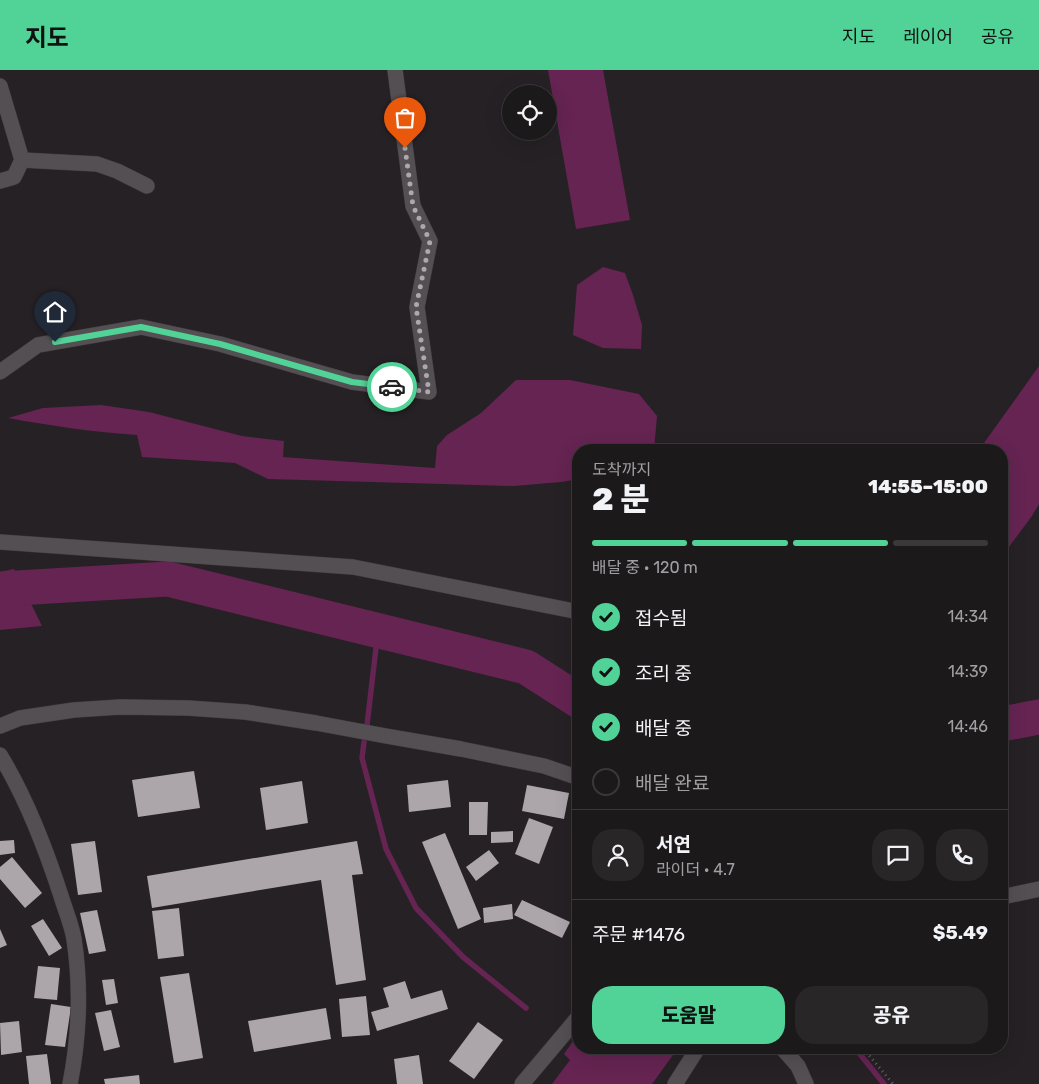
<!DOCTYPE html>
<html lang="ko">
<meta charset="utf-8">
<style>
body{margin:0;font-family:Rubik,"Noto Sans KR",sans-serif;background:#292628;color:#f1f3f6;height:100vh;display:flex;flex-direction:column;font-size:19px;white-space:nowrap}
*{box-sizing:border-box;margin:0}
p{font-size:16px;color:#a0a0a3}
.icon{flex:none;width:28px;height:28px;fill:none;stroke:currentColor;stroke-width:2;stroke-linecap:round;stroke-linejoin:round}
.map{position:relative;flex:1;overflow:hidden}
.sheet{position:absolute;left:572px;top:374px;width:436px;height:610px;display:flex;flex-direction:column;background:#1c191b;border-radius:20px;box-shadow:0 5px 20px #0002,0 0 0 1px #3a383a}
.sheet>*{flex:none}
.buttons{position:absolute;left:502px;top:15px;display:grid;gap:10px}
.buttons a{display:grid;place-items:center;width:55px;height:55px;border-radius:50%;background:#1c191b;box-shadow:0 5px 20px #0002,0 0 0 1px #3a383a;font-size:25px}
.pin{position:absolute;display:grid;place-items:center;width:42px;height:42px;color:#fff;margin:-51px -21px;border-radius:50% 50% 50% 0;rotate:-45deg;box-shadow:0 0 5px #0007}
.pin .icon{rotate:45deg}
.courier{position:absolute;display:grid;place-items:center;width:50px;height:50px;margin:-25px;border:4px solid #51d398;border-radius:50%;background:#fff;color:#222;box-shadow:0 1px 6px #0007}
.summary em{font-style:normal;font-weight:800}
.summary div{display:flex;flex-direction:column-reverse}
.summary{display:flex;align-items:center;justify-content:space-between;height:85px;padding:0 20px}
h1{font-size:32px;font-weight:800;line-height:38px}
.bar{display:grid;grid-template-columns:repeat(4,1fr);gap:8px 5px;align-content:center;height:60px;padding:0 20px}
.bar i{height:6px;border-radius:4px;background:#3a383a}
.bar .selected{background:#51d398}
.bar p{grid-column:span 4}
.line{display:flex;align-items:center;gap:12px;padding:0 20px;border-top:1px solid #3a383a}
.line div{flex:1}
.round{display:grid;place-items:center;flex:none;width:52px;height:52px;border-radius:20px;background:#292628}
ol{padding:0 20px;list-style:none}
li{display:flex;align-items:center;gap:15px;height:55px}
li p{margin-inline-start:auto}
li .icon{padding:5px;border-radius:50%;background:#51d398;color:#111;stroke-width:4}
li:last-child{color:#a0a0a3}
li i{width:28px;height:28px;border:2px solid #3a383a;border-radius:50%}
.cta{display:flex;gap:10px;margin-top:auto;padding:10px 20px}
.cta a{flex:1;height:58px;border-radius:20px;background:#51d398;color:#111;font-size:20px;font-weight:800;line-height:58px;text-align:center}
.cta a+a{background:#292628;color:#f1f3f6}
header{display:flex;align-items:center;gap:30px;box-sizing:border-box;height:70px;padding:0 25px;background:#51d398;color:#111}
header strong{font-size:24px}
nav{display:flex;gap:28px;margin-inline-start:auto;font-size:18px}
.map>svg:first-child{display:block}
.water{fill:#652452}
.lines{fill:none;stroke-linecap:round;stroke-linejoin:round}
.stream{stroke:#652452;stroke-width:5.5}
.river{stroke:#652452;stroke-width:35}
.building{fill:#aca5a9}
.street-casing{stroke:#413d40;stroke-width:16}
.path{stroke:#696568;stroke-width:3;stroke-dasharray:1 4;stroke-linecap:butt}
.street{stroke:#544f52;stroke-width:15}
.done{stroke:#aca8ab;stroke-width:5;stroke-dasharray:0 9}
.route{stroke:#51d398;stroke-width:6}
</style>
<header>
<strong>지도</strong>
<nav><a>지도</a><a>레이어</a><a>공유</a></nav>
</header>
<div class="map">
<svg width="1039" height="1014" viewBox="0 0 1039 1014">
<rect width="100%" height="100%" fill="#262124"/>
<g class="water">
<path d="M548,0h55l27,150 -54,9z"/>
<path d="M603,197l22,6 8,22 9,30 -1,24 -38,-1 -30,-13 4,-50z"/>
<path d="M1039,296v138l-7,12 -29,39 -1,-105h-23z"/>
<path d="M516,310h54l69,14 18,22 -3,34h-75v29l-18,3 -47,4 -246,-7 -33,-16 -93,-6 -5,-22c-43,-3 -86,-9 -129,-17l35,-10 58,-3 48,7 93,24 42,5 -1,16 152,11 2,-22 10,-11 34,-22z"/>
<path d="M14,499l28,57 -42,4v-58z"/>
<path d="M579,963v15h99l-26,36h-100l18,-24 -6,-6z"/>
</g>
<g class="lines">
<g class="stream">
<path d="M367,655l11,-94"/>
<path d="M364,672l-2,16 24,91 30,59 47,49 63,51"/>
<path d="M855,978l29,36"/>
</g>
<g class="river">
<path d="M0,519l168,-10 358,88 53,34"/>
<path d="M1002,654l37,-7"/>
</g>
</g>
<g class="building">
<path d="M194,701l6,37 -62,9 -6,-37z"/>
<path d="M448,710l3,27 -42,5 -2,-27z"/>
<path d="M302,711l6,42 -42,7 -6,-42z"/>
<path d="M527,715l42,8 -5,26 -42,-8z"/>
<path d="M469,732h19l-1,33h-18z"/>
<path d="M529,748l24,9 -14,37 -24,-10z"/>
<path d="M513,761v11l-22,1v-11z"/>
<path d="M445,763l36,86 -23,10 -36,-87z"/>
<path d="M14,770l1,13 -15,2v-14z"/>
<path d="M95,771l7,51 -24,3 -7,-51z"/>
<path d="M357,771l6,33 -11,1 14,105 -30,5 -15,-105 -169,28 -5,-32z"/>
<path d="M489,780l10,13 -23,18 -10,-14z"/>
<path d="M12,787l30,36 -17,15 -25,-29v-12z"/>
<path d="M522,830l48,22 -8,16 -48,-23z"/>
<path d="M512,834l1,15 -29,4 -1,-15z"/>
<path d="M179,838l5,48 -26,3 -6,-48z"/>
<path d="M97,840l9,41 -17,3 -9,-41z"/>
<path d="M43,849l19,29 -13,8 -18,-30z"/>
<path d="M0,859l7,16 -7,3z"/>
<path d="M38,896l22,2 -3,32 -23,-2z"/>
<path d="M189,903l14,85 -29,5 -14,-86z"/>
<path d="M114,909l4,24 -12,2 -4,-25z"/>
<path d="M405,911l6,18 31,-9 6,19 -71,22 -6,-19 18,-5 -6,-19z"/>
<path d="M366,926l4,39 -28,2 -3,-38z"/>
<path d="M51,934l20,3 -6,40 -20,-2z"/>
<path d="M326,938l5,31 -77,13 -6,-31z"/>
<path d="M111,940l9,37 -16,4 -9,-38z"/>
<path d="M19,951l3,31 -21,3 -1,-32z"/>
<path d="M478,952l25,18 -29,39 -25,-18z"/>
<path d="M47,984l4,30h-22l-3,-28z"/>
<path d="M419,985l4,29h-26l-3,-25z"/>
<path d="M139,1005l1,9h-35l-1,-5z"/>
</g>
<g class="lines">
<g class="street-casing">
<g id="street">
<path d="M0,16l22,74 -8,17 -14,4"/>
<path d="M22,90l75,4 20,7 30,15"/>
<path d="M0,302l38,-27 103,-18 79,17 132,38 77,10 -12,-85 13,-66 -17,-35 -18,-136"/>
<path d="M0,472l353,25 226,45"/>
<path d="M0,656l20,-8 54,-8 46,-3 68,1 57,4 71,11 70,13 75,13 83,17 35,12"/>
<path d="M0,685c27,44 46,94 62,144 4,13 10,27 12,40 7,47 5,99 -4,145"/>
<path d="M1002,827l37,-8"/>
<path d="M782,978l16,18 8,18"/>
<path d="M522,1014l48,-57 9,-11"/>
<path d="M675,1014l23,-36"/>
</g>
</g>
<path class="path" d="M863,978l30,36"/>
<use href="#street" class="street"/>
</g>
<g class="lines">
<path class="done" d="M392,317l37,5 -13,-85 14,-66 -17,-35 -8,-58"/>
<path class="route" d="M55,272l86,-15 79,17 132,38 40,5"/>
</g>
</svg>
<div class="buttons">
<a><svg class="icon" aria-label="locate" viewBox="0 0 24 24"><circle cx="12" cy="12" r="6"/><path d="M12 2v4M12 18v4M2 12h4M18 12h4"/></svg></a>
</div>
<div class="pin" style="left:405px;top:78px;background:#ea580c"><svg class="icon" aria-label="bag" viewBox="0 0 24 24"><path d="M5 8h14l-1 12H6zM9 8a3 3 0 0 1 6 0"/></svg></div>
<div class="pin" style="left:55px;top:272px;background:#1f2937"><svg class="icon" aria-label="home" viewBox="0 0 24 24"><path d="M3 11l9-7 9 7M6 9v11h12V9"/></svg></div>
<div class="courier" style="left:392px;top:317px"><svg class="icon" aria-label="car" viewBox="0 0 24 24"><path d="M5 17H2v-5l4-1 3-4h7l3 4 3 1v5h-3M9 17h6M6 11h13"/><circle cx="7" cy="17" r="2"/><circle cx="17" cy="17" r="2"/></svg></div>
<section class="sheet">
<div class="summary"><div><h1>2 분</h1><p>도착까지</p></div><em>14:55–15:00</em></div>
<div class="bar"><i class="selected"></i><i class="selected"></i><i class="selected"></i><i></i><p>배달 중 · 120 m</p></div>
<ol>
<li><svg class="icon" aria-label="check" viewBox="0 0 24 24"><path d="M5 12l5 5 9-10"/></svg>접수됨<p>14:34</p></li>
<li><svg class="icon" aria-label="check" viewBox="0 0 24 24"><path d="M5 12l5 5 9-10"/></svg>조리 중<p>14:39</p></li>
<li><svg class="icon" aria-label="check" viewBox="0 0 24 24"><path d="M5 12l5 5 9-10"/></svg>배달 중<p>14:46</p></li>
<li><i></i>배달 완료</li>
</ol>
<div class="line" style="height:90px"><a class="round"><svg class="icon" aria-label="person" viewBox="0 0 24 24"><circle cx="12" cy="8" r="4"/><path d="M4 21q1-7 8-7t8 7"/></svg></a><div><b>서연</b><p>라이더 · 4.7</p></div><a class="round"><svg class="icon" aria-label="chat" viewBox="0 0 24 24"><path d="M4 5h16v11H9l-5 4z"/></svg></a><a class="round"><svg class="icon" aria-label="phone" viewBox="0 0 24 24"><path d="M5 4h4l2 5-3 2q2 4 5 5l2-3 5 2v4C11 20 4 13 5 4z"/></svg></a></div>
<div class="line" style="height:65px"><div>주문 #1476</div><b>$5.49</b></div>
<div class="cta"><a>도움말</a><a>공유</a></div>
</section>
</div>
